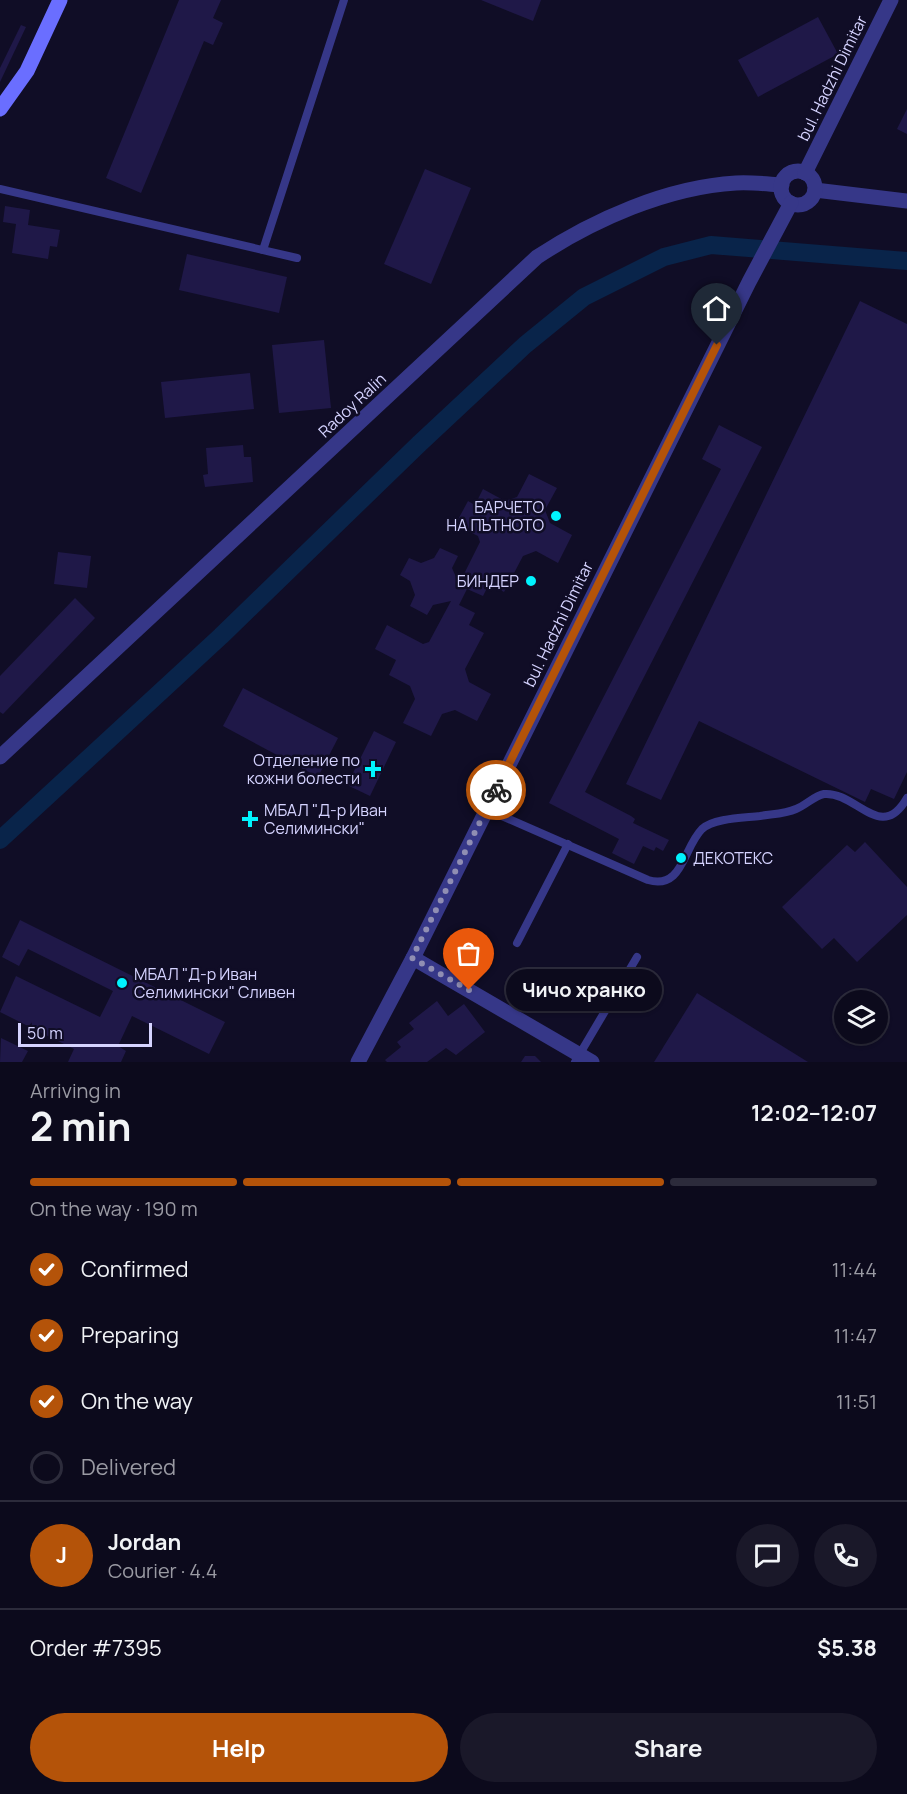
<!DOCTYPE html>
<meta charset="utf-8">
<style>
body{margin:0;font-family:Manrope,sans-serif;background:#1a1829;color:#f1f3f6;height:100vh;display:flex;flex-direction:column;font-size:22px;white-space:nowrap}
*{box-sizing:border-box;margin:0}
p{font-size:20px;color:#9a9aa3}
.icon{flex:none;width:33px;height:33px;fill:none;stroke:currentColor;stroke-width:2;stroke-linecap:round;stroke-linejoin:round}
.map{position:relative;height:1062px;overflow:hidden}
.sheet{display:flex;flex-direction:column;background:#0c0a1c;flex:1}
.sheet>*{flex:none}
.buttons{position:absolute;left:834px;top:990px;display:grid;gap:12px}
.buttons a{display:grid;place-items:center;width:54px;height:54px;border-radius:50%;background:#0c0a1c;box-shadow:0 2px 4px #0004,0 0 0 2px #2c2b3b;font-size:30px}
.scale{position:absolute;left:18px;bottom:15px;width:134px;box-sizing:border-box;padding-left:6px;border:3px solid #d5d3ff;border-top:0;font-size:16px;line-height:21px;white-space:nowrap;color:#d5d3ff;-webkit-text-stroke:4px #100d26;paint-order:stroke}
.pin{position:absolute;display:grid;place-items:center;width:51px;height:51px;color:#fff;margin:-62px -26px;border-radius:50% 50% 50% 0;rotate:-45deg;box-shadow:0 0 6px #0007}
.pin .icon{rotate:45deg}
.courier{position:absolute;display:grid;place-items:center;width:60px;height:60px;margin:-30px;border:4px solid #b45309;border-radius:50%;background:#fff;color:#222;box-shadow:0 2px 8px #0007}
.bubble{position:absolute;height:42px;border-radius:21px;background:#0c0a1c;box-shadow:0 2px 4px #0004,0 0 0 2px #2c2b3b;font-size:20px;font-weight:700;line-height:42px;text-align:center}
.overview em{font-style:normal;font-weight:700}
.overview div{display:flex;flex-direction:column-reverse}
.overview{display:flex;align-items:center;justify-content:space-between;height:102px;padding:0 30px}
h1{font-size:39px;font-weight:700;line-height:45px}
.bar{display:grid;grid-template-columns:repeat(4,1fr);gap:9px 6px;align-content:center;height:72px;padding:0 30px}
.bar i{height:8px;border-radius:4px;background:#2c2b3b}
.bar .on{background:#b45309}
.bar p{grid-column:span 4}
.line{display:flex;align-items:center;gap:15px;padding:0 30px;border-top:2px solid #2c2b3b}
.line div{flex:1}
.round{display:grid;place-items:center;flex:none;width:63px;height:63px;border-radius:32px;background:#1a1829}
ol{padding:0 30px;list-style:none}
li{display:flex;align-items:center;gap:18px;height:66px}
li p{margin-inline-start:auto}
li .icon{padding:6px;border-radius:50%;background:#b45309;color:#fff;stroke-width:4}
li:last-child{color:#9a9aa3}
li i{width:33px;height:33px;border:3px solid #2c2b3b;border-radius:50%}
.action{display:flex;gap:12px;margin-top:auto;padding:12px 30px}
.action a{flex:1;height:69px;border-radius:36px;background:#b45309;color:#fff;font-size:24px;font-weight:700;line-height:69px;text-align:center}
.action a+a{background:#1a1829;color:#f1f3f6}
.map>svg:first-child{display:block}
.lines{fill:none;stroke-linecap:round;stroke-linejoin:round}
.canal{stroke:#09244a;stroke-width:18}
.building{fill:#1f1848}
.service{stroke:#363788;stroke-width:8}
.minor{stroke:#363788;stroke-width:15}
.tertiary{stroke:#363788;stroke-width:15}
.secondary{stroke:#6a6eff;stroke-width:15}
.done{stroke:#908eb3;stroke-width:6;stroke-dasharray:0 10.8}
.route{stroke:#b45309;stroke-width:8}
.poi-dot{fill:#00f3fe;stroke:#100d26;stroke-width:2}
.labels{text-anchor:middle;stroke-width:5;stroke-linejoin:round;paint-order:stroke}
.street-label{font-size:16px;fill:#d5d3ff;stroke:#100d26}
.poi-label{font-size:16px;fill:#d5d3ff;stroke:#100d26;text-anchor:end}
</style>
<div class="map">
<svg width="907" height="1062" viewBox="0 0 907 1062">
<rect width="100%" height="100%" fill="#100d26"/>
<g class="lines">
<path class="canal" d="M0,840l221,-204 198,-192 106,-99 59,-48 80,-40 47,-12 196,16"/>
</g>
<g class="building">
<path d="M179,0h42l-8,18 10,5 -10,22 -9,-4 -63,152 -35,-15z"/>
<path d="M481,0h60l-8,21z"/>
<path d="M818,17l20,37 -80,43 -20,-37z"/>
<path d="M21,25l5,2 -26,55v-14z"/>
<path d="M907,109v25l-10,-5z"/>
<path d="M425,169l46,19 -40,96 -47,-20z"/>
<path d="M5,206l25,4 -2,15 32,5 -3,17 -7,-1 -2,13 -36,-6 4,-29 -13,-2z"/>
<path d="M187,254l100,23 -8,36 -100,-23z"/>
<path d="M860,301l47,23v448l-13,27 -23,-10 -6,13 -166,-81 -38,79 -35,-16z"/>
<path d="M324,340l7,68 -52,5 -7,-68z"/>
<path d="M250,373l4,36 -89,9 -4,-36z"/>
<path d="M719,425l43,22 -177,345 46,24 4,3 -2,4 36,17 -6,11 -7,-4 -2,4 -11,-5 -9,18 -22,-11 7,-14 -70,-36 172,-334 -19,-10z"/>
<path d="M243,445l1,12h7l2,25 -48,5 -2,-12 5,-1 -2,-26z"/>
<path d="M529,474l28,14 -12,22 5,13 22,12 -14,28 -22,-12 -13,5 -19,36 -15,-8 -6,12 -16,-7 -8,16 16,8 -6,12 15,8 -19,36 4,13 22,12 -14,27 -22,-11 -13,4 -11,22 -28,-13 12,-24 -5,-13 -21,-11 7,-15 -21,-11 12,-24 36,19 6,-2 22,-41 -18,4 -6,10 -17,-9 5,-11 -5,-14 -10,-6 9,-17 12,5 13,-5 6,-10 18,8 -6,12 7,16 21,-42 -2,-6 -23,-11 13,-24 7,4 8,-16 22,12 12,-4z"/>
<path d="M58,552l33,4 -4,32 -33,-4z"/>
<path d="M75,598l20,20 -92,96 -3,-2v-36z"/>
<path d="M243,688l95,50 -20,39 -95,-51z"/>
<path d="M374,731l22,11 -26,54 -23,-11z"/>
<path d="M865,842l42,45v28l-50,47 -23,-24 -12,11 -40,-42 65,-62 8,7z"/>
<path d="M20,920l205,102 -16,32 -77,-38 -14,30 8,5 -5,11h-53l6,-13 -74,-37 16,-36 84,41 13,-26 -85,-42 -9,17 -17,-9z"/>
<path d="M697,993l111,69h-154z"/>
<path d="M437,1001l11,15 16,-12 21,28 -29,23 -10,-7 -19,14h-40l-2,-2 16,-13 -4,-5 17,-13 -5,-6z"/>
<path d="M1,1038l27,13 -6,11h-22z"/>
<path d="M525,1056h10l6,6h-20z"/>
</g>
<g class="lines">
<g class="service">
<path d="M0,189l297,69"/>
<path d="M263,250l81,-250"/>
<path d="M486,809l162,71c35,10 35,-32 54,-51 12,-11 42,-11 58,-13 11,-2 25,-2 36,-7 10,-4 18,-13 28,-15 32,-3 57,50 83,4"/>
<path d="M517,943l51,-99"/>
<path d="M575,1062l62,-105"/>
</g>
<g class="minor">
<path d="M815,190l92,11"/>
<path d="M0,757l537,-500c56,-37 130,-70 199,-74 15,-1 31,1 46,2"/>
<path d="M413,958l179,104"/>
</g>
<g class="tertiary">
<circle cx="798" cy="188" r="17"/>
<path d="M805,173l86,-173"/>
<path d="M358,1062l55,-104 336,-676 42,-79"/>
</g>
<path class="secondary" d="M0,109l27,-38 33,-71"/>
</g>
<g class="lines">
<path class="done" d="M469,990l-57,-32 84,-168"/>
<path class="route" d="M496,790l221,-445"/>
</g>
<g class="poi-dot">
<circle cx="556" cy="516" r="6"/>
<circle cx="531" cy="581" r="6"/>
<path d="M370 760h6v6h6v6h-6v6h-6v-6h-6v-6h6z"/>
<path d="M247 810h6v6h6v6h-6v6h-6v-6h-6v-6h6z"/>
<circle cx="681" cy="858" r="6"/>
<circle cx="122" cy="983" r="6"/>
</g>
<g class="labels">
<g class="street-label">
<text transform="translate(832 78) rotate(-64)" y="6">bul. Hadzhi Dimitar</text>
<text transform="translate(352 405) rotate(-43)" y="6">Radoy Ralin</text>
<text transform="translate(558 624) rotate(-64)" y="6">bul. Hadzhi Dimitar</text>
</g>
<g class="poi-label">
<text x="544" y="513">БАРЧЕТО<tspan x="544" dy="18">НА ПЪТНОТО</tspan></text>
<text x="519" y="587">БИНДЕР</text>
<text x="360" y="766">Отделение по<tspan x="360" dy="18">кожни болести</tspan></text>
<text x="264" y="816" text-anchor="start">МБАЛ "Д-р Иван<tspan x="264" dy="18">Селимински"</tspan></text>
<text x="693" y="864" text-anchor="start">ДЕКОТЕКС</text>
<text x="134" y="980" text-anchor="start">МБАЛ "Д-р Иван<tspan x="134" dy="18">Селимински" Сливен</tspan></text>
</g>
</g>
</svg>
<div class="buttons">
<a><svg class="icon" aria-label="layers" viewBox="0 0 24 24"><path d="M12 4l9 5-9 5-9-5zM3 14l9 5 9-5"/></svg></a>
</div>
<div class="scale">50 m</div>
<div class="pin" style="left:469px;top:990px;background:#ea580c"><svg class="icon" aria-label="bag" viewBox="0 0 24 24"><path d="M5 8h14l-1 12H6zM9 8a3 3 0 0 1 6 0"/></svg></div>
<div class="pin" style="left:717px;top:345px;background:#1f2937"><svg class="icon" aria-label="home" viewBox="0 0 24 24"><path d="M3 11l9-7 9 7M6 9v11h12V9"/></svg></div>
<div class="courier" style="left:496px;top:790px"><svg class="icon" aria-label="bike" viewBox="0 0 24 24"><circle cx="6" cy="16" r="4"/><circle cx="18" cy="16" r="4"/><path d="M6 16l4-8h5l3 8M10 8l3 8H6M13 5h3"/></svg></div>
<div class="bubble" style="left:506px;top:969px;width:156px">Чичо хранко</div>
</div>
<section class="sheet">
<div class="overview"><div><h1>2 min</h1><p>Arriving in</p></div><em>12:02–12:07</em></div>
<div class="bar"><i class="on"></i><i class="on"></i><i class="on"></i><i></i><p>On the way · 190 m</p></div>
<ol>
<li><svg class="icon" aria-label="check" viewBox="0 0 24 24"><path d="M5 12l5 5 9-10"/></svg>Confirmed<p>11:44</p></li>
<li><svg class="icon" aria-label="check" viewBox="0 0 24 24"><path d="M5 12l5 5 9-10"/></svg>Preparing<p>11:47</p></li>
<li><svg class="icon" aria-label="check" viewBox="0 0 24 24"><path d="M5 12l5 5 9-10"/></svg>On the way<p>11:51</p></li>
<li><i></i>Delivered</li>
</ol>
<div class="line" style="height:108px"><b class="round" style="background:#b45309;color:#fff">J</b><div><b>Jordan</b><p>Courier · 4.4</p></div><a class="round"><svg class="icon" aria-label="chat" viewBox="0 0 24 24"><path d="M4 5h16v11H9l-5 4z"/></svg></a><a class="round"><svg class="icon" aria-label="phone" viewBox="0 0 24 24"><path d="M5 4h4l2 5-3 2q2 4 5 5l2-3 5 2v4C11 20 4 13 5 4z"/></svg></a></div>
<div class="line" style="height:78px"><div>Order #7395</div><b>$5.38</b></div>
<div class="action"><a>Help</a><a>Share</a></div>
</section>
